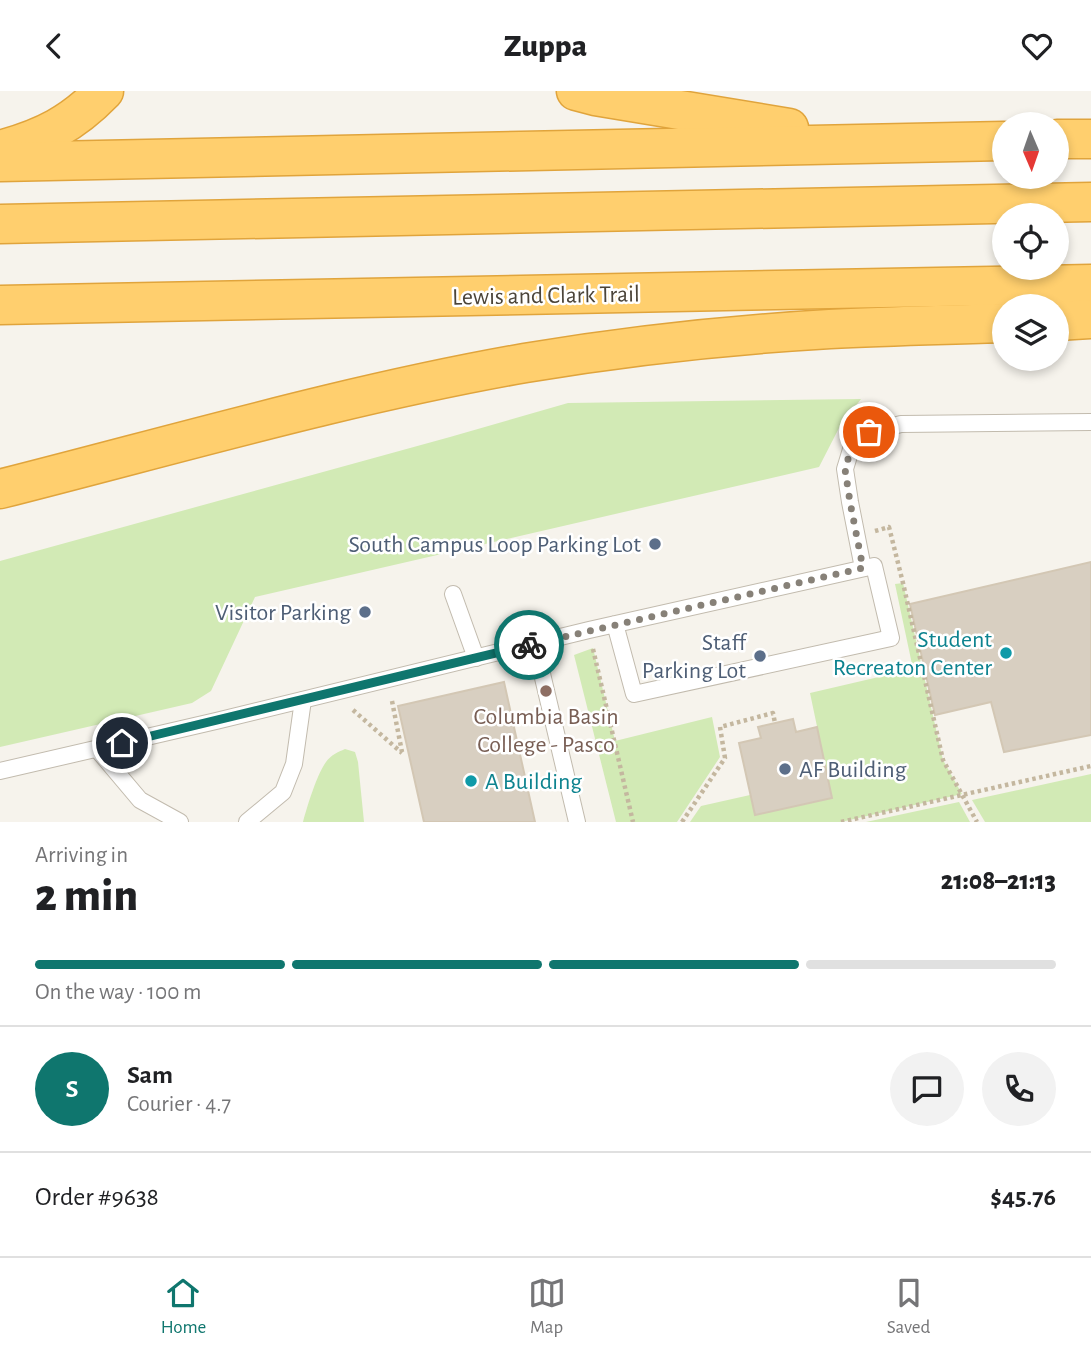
<!DOCTYPE html>
<meta charset="utf-8">
<style>
body{margin:0;font-family:"Alegreya Sans",sans-serif;background:#f2f2f2;color:#202124;height:100vh;display:flex;flex-direction:column;font-size:26px;white-space:nowrap}
*{box-sizing:border-box;margin:0}
p{font-size:23px;color:#757577}
.icon{flex:none;width:38px;height:38px;fill:none;stroke:currentColor;stroke-width:2;stroke-linecap:round;stroke-linejoin:round}
.map{position:relative;height:731px;overflow:hidden}
.details{display:flex;flex-direction:column;background:#fff;flex:1}
.details>*{flex:none}
.needle{width:46px;rotate:178deg}
.controls{position:absolute;left:992px;top:21px;display:grid;gap:14px}
.controls a{display:grid;place-items:center;width:77px;height:77px;border-radius:50%;background:#fff;box-shadow:0 4px 10px #0003;font-size:35px}
.pin{position:absolute;display:grid;place-items:center;width:60px;height:60px;color:#fff;margin:-30px;border:4px solid #fff;border-radius:50%;box-shadow:0 2px 7px #0007}
.courier{position:absolute;display:grid;place-items:center;width:70px;height:70px;margin:-35px;border:5px solid #0f766e;border-radius:50%;background:#fff;color:#222;box-shadow:0 2px 9px #0007}
.summary em{font-style:normal;font-weight:800}
.summary div{display:flex;flex-direction:column-reverse}
.summary{display:flex;align-items:center;justify-content:space-between;height:119px;padding:0 35px}
h1{font-size:46px;font-weight:800;line-height:52px}
.bar{display:grid;grid-template-columns:repeat(4,1fr);gap:10px 7px;align-content:center;height:84px;padding:0 35px}
.bar i{height:9px;border-radius:5px;background:#e0e0e0}
.bar .current{background:#0f766e}
.bar p{grid-column:span 4}
.line{display:flex;align-items:center;gap:18px;padding:0 35px;border-top:2px solid #e0e0e0}
.line div{flex:1}
.round{display:grid;place-items:center;flex:none;width:74px;height:74px;border-radius:37px;background:#f2f2f2}
header{display:flex;justify-content:space-between;align-items:center;height:91px;padding:0 35px;background:#fff;font-size:32px;font-weight:800}
.dock{display:flex;justify-content:space-around;align-items:center;height:98px;border-top:2px solid #e0e0e0;background:#fff;font-size:19px;color:#757577}
.dock a{display:grid;justify-items:center;gap:4px}
.dock .current{color:#0f766e}
.map>svg:first-child{display:block}
.green{fill:#d2eab5}
.building{fill:#d8cfc1;stroke:#d3c7b4;stroke-width:2}
.lines{fill:none;stroke-linecap:round;stroke-linejoin:round}
.lane-casing{stroke:#c2bbae;stroke-width:18}
.highway-casing{stroke:#e0a43c;stroke-width:41}
.path{stroke:#c4b79f;stroke-width:4.5;stroke-dasharray:3.5 3.5;stroke-linecap:butt}
.lane{stroke:#fff;stroke-width:16}
.highway{stroke:#ffcf6e;stroke-width:38}
.done{stroke:#878178;stroke-width:7;stroke-dasharray:0 12.6}
.route{stroke:#0f766e;stroke-width:9}
.service-dot{fill:#5c6f8a;stroke:#fff;stroke-width:2.5}
.culture-dot{fill:#0f9aa8;stroke:#fff;stroke-width:2.5}
.education-dot{fill:#8d6e63;stroke:#fff;stroke-width:2.5}
.labels{text-anchor:middle;stroke-width:5;stroke-linejoin:round;paint-order:stroke}
.street-label{font-size:24px;fill:#4b4439;stroke:#fff}
.service-label{font-size:24px;fill:#4e5e75;stroke:#fff;text-anchor:end}
.culture-label{font-size:24px;fill:#0d838f;stroke:#fff;text-anchor:end}
.education-label{font-size:24px;fill:#785e54;stroke:#fff}
</style>
<header><svg class="icon" aria-label="back" viewBox="0 0 24 24"><path d="M15 5l-7 7 7 7"/></svg>Zuppa<svg class="icon" aria-label="heart" viewBox="0 0 24 24"><path d="M12 20l-8-8c-3-5 5-10 8-4 3-6 11-1 8 4z"/></svg></header>
<div class="map">
<svg width="1091" height="731" viewBox="0 0 1091 731">
<rect width="100%" height="100%" fill="#f6f3ec"/>
<g class="green">
<path d="M861,308l-22,29 -20,39 -564,130 -44,94 -19,12 -192,44v-186l450,-124 118,-34z"/>
<path d="M903,492l40,177 19,34 -121,28h-151l11,-16 49,-11 5,20 77,-17 -22,-105 103,-24 -18,-85z"/>
<path d="M593,557l22,93 97,-24 8,40 -43,65h-61l-42,-167z"/>
<path d="M345,658l10,3 3,10 6,60h-61c4,-15 14,-48 23,-60 5,-7 12,-10 19,-13z"/>
<path d="M1091,683v48h-106l-13,-22z"/>
<path d="M959,711l11,20h-104z"/>
</g>
<g class="building">
<path d="M1091,471v173l-87,17 -13,-50 -56,13 -25,-111z"/>
<path d="M504,591l31,140h-111l-26,-116z"/>
<path d="M793,628l3,13 21,-5 15,71 -77,17 -16,-72 22,-5 -3,-11z"/>
</g>
<g class="lines">
<g class="lane-casing">
<g id="lane">
<path d="M863,477l-13,-66 -5,-33 7,-23 17,-14 32,-8 190,-2"/>
<path d="M453,503l23,64"/>
<path d="M535,553l42,178"/>
<path d="M97,658l43,51 40,22"/>
<path d="M0,680l216,-50 373,-91 285,-64 17,72 -257,56 -19,-70"/>
<path d="M247,731l36,-30 11,-28 9,-64"/>
</g>
</g>
<g class="highway-casing">
<g id="highway">
<path d="M576,0l19,5 194,32"/>
<path d="M1057,48h34"/>
<path d="M0,59c44,-12 72,-26 104,-59"/>
<path d="M0,71l1004,-21"/>
<path d="M0,133l1091,-22"/>
<path d="M0,214l1091,-21"/>
<path d="M1057,230l34,-2"/>
<path d="M0,398c174,-44 348,-95 525,-126 101,-17 203,-28 305,-34 58,-3 116,-4 174,-6"/>
</g>
</g>
<g class="path">
<path d="M875,440l14,-4 14,56 40,177 34,62"/>
<path d="M593,558l40,173"/>
<path d="M392,610l10,51"/>
<path d="M353,619l49,43"/>
<path d="M682,731l43,-64 -5,-31 53,-14 2,10"/>
<path d="M841,731l250,-56"/>
</g>
<use href="#lane" class="lane"/>
<use href="#highway" class="highway"/>
</g>
<g class="lines">
<path class="done" d="M529,554l334,-77 -13,-66 -5,-33 7,-23 17,-14"/>
<path class="route" d="M122,652l407,-98"/>
</g>
<g class="service-dot">
<circle cx="655" cy="453" r="7"/>
<circle cx="365" cy="521" r="7"/>
<circle cx="760" cy="565" r="7"/>
<circle cx="785" cy="678" r="7"/>
</g>
<g class="culture-dot">
<circle cx="1006" cy="562" r="7"/>
<circle cx="471" cy="690" r="7"/>
</g>
<circle class="education-dot" cx="546" cy="600" r="7"/>
<g class="labels">
<g class="street-label">
<text transform="translate(546 204) rotate(-1)" y="8">Lewis and Clark Trail</text>
</g>
<g class="service-label">
<text x="641" y="461">South Campus Loop Parking Lot</text>
<text x="351" y="529">Visitor Parking</text>
<text x="746" y="559">Staff<tspan x="746" dy="28">Parking Lot</tspan></text>
<text x="799" y="686" text-anchor="start">AF Building</text>
</g>
<g class="culture-label">
<text x="992" y="556">Student<tspan x="992" dy="28">Recreaton Center</tspan></text>
<text x="485" y="698" text-anchor="start">A Building</text>
</g>
<g class="education-label">
<text x="546" y="633">Columbia Basin<tspan x="546" dy="28">College - Pasco</tspan></text>
</g>
</g>
</svg>
<div class="controls">
<a><svg class="needle" viewBox="-14 -14 28 28"><path d="M0-13l5 13h-10z" fill="#e53935"/><path d="M0 13l5-13h-10z" fill="#757577"/></svg></a>
<a><svg class="icon" aria-label="locate" viewBox="0 0 24 24"><circle cx="12" cy="12" r="6"/><path d="M12 2v4M12 18v4M2 12h4M18 12h4"/></svg></a>
<a><svg class="icon" aria-label="layers" viewBox="0 0 24 24"><path d="M12 4l9 5-9 5-9-5zM3 14l9 5 9-5"/></svg></a>
</div>
<div class="pin" style="left:869px;top:341px;background:#ea580c"><svg class="icon" aria-label="bag" viewBox="0 0 24 24"><path d="M5 8h14l-1 12H6zM9 8a3 3 0 0 1 6 0"/></svg></div>
<div class="pin" style="left:122px;top:652px;background:#1f2937"><svg class="icon" aria-label="home" viewBox="0 0 24 24"><path d="M3 11l9-7 9 7M6 9v11h12V9"/></svg></div>
<div class="courier" style="left:529px;top:554px"><svg class="icon" aria-label="bike" viewBox="0 0 24 24"><circle cx="6" cy="16" r="4"/><circle cx="18" cy="16" r="4"/><path d="M6 16l4-8h5l3 8M10 8l3 8H6M13 5h3"/></svg></div>
</div>
<section class="details">
<div class="summary"><div><h1>2 min</h1><p>Arriving in</p></div><em>21:08–21:13</em></div>
<div class="bar"><i class="current"></i><i class="current"></i><i class="current"></i><i></i><p>On the way · 100 m</p></div>
<div class="line" style="height:126px"><b class="round" style="background:#0f766e;color:#fff">S</b><div><b>Sam</b><p>Courier · 4.7</p></div><a class="round"><svg class="icon" aria-label="chat" viewBox="0 0 24 24"><path d="M4 5h16v11H9l-5 4z"/></svg></a><a class="round"><svg class="icon" aria-label="phone" viewBox="0 0 24 24"><path d="M5 4h4l2 5-3 2q2 4 5 5l2-3 5 2v4C11 20 4 13 5 4z"/></svg></a></div>
<div class="line" style="height:91px"><div>Order #9638</div><b>$45.76</b></div>
</section>
<nav class="dock">
<a class="current"><svg class="icon" aria-label="home" viewBox="0 0 24 24"><path d="M3 11l9-7 9 7M6 9v11h12V9"/></svg>Home</a>
<a><svg class="icon" aria-label="map" viewBox="0 0 24 24"><path d="M3 6l6-2 6 2 6-2v14l-6 2-6-2-6 2zM9 4v14M15 6v14"/></svg>Map</a>
<a><svg class="icon" aria-label="saved" viewBox="0 0 24 24"><path d="M7 4h10v16l-5-4-5 4z"/></svg>Saved</a>
</nav>
